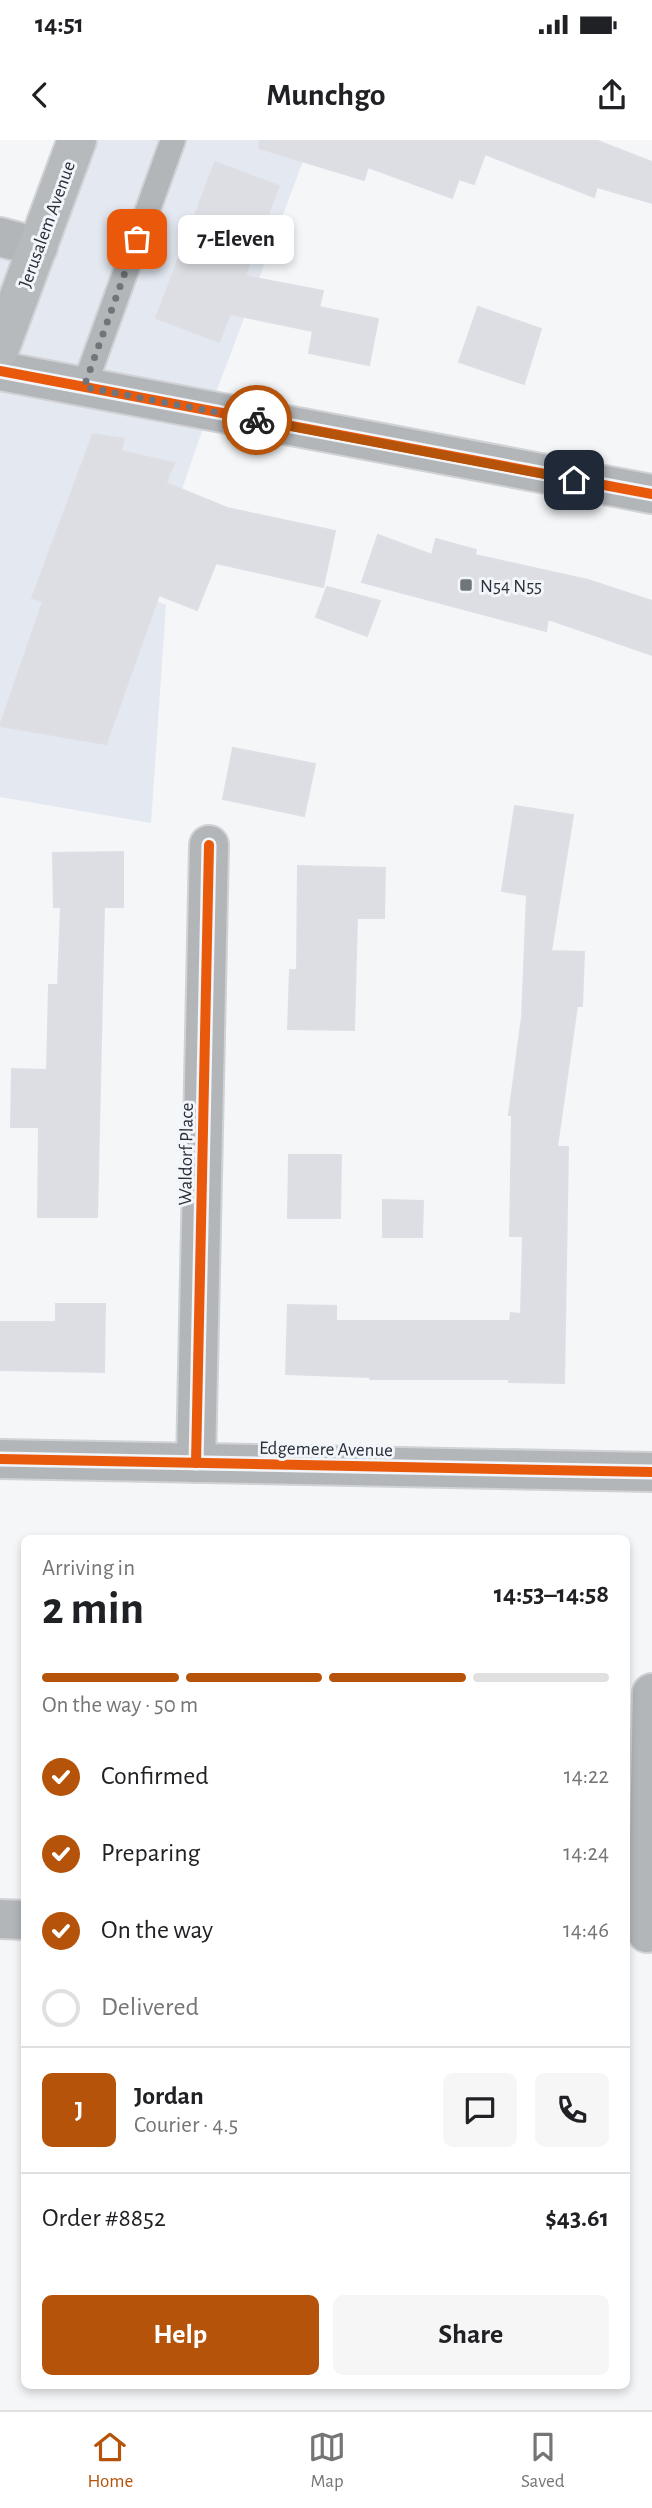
<!DOCTYPE html>
<meta charset="utf-8">
<style>
body{margin:0;font-family:"Alegreya Sans",sans-serif;background:#f6f6f6;color:#202124;height:100vh;display:flex;flex-direction:column;font-size:26px;white-space:nowrap}
*{box-sizing:border-box;margin:0}
p{font-size:23px;color:#757577}
.icon{flex:none;width:38px;height:38px;fill:none;stroke:currentColor;stroke-width:2;stroke-linecap:round;stroke-linejoin:round}
.map{position:relative;flex:1;overflow:hidden}
.side{position:absolute;left:21px;top:1395px;width:609px;height:854px;display:flex;flex-direction:column;background:#fff;border-radius:10px;box-shadow:0 4px 10px #0003}
.side>*{flex:none}
.pin{position:absolute;display:grid;place-items:center;width:60px;height:60px;color:#fff;margin:-30px;border-radius:14px;box-shadow:0 4px 10px #0006}
.courier{position:absolute;display:grid;place-items:center;width:70px;height:70px;margin:-35px;border:5px solid #b45309;border-radius:50%;background:#fff;color:#222;box-shadow:0 2px 9px #0007}
.bubble{position:absolute;height:49px;border-radius:10px;background:#fff;box-shadow:0 4px 10px #0003;font-size:23px;font-weight:600;line-height:49px;text-align:center}
.headline em{font-style:normal;font-weight:600}
.headline div{display:flex;flex-direction:column-reverse}
.headline{display:flex;align-items:center;justify-content:space-between;height:119px;padding:0 21px}
h1{font-size:46px;font-weight:600;line-height:52px}
.bar{display:grid;grid-template-columns:repeat(4,1fr);gap:10px 7px;align-content:center;height:84px;padding:0 21px}
.bar i{height:9px;border-radius:5px;background:#e0e0e0}
.bar .current{background:#b45309}
.bar p{grid-column:span 4}
.line{display:flex;align-items:center;gap:18px;padding:0 21px;border-top:2px solid #e0e0e0}
.line div{flex:1}
.round{display:grid;place-items:center;flex:none;width:74px;height:74px;border-radius:10px;background:#f6f6f6}
ol{padding:0 21px;list-style:none}
li{display:flex;align-items:center;gap:21px;height:77px}
li p{margin-inline-start:auto}
li .icon{padding:7px;border-radius:50%;background:#b45309;color:#fff;stroke-width:4}
li:last-child{color:#757577}
li i{width:38px;height:38px;border:4px solid #e0e0e0;border-radius:50%}
.cta{display:flex;gap:14px;margin-top:auto;padding:14px 21px}
.cta a{flex:1;height:80px;border-radius:10px;background:#b45309;color:#fff;font-size:28px;font-weight:600;line-height:80px;text-align:center}
.cta a+a{background:#f6f6f6;color:#202124}
.status{display:flex;justify-content:space-between;align-items:center;height:49px;padding:0 35px;background:#fff;direction:ltr}
.status svg{height:19px;fill:currentColor}
header{display:flex;justify-content:space-between;align-items:center;height:91px;padding:0 21px;background:#fff;font-size:32px;font-weight:600}
.dock{display:flex;justify-content:space-around;align-items:center;height:98px;border-top:2px solid #e0e0e0;background:#fff;font-size:19px;color:#757577}
.dock a{display:grid;justify-items:center;gap:4px}
.dock .current{color:#b45309}
.map>svg:first-child{display:block}
.built{fill:#e4e9f1}
.building{fill:#dcdee3;stroke:#dedfe5;stroke-width:2}
.lines{fill:none;stroke-linecap:round;stroke-linejoin:round}
.service-casing{stroke:#d0d2d5;stroke-width:28}
.minor-casing{stroke:#d0d2d5;stroke-width:42}
.primary-casing{stroke:#d0d2d5;stroke-width:42}
.service{stroke:#b3b6b9;stroke-width:24}
.minor{stroke:#b3b6b9;stroke-width:38}
.primary{stroke:#b6babc;stroke-width:38}
.cycleway-casing{stroke:#f2f5fa;stroke-width:15}
.cycleway{stroke:#e8590c;stroke-width:10}
.done{stroke:#70747b;stroke-width:7;stroke-dasharray:0 12.6}
.route{stroke:#b45309;stroke-width:9}
.poi-dot{fill:#70747b;stroke:#f2f5fa;stroke-width:2.5}
.labels{text-anchor:middle;stroke-width:6;stroke-linejoin:round;paint-order:stroke}
.street-label{font-size:19px;fill:#292e38;stroke:#f2f5fa}
.poi-label{font-size:19px;fill:#292e38;stroke:#f2f5fa;text-anchor:start}
</style>
<div class="status"><b>14:51</b><svg viewBox="0 0 49 12"><path d="M0 12V9h3v3zM5 12V6h3v6zM10 12V3h3v9zM15 12V0h3v12zM26 1h20v11H26zM47 4h2v5h-2z"/></svg></div>
<header><svg class="icon" aria-label="back" viewBox="0 0 24 24"><path d="M15 5l-7 7 7 7"/></svg>Munchgo<svg class="icon" aria-label="share" viewBox="0 0 24 24"><path d="M12 15V3M7 8l5-5 5 5M5 13v7h14v-7"/></svg></header>
<div class="map">
<svg width="652" height="2270" viewBox="0 0 652 2270">
<rect width="100%" height="100%" fill="#f4f6f8"/>
<path class="built" d="M77,0h234l-102,271 -64,185 21,9 -15,218 -151,-26v-560l38,9z"/>
<g class="building">
<path d="M260,0h335l57,22v41l-55,-16 -3,10 -109,-43 -11,30 -15,-5 -7,19 -84,-31 -4,13 -105,-32z"/>
<path d="M215,22l64,24 -34,90 78,15 -4,16 59,12 -9,46 -60,-12 4,-22 -83,-17 -11,28 -63,-24z"/>
<path d="M478,167l63,22 -17,55 -65,-22z"/>
<path d="M93,294l31,5 -3,12 53,12 -8,20 61,25 108,23 -12,56 -107,-24 -19,47 -38,-15 -53,149 -106,-18 43,-125 -11,-3z"/>
<path d="M378,395l54,20 4,-16 40,11 -1,5 113,25 64,21v54l-104,-36 -2,12 -184,-49z"/>
<path d="M327,447l53,14 -13,35 -51,-19z"/>
<path d="M233,608l82,16 -11,52 -81,-17z"/>
<path d="M515,666l58,9 -22,136 33,1 -2,54h-5l-20,141h11l-4,236 -55,-1v-3h-139v-2l-84,-3 2,-69 48,1v15h174l1,-8 10,1 2,-78h-13l2,-121h-3l13,-98 5,-122 -25,-4z"/>
<path d="M123,712v55h-19l-7,310h-59l1,-90h-28l1,-58 35,1 2,-85h9l3,-78h-7l-1,-54z"/>
<path d="M298,726l87,2 -1,50h-27l-3,112 -66,-1 2,-59h7z"/>
<path d="M289,1015h52l-1,63h-52z"/>
<path d="M383,1060l40,1 -1,36h-39z"/>
<path d="M56,1164h49l-1,68 -104,-2v-48h56z"/>
</g>
<g class="lines">
<g class="service-casing">
<path id="service" d="M84,247l89,-247"/>
</g>
<g class="minor-casing">
<g id="minor">
<path d="M0,97l38,10"/>
<path d="M0,231l652,123"/>
<path d="M0,1319l652,13"/>
<path d="M196,1323l13,-618"/>
<path d="M0,1779l24,1"/>
<path d="M647,1793l5,-240"/>
</g>
</g>
<g class="primary-casing">
<path id="primary" d="M0,208l77,-208"/>
</g>
<use href="#service" class="service"/>
<use href="#minor" class="minor"/>
<use href="#primary" class="primary"/>
<g class="cycleway-casing">
<g id="cycleway">
<path d="M0,231l652,123"/>
<path d="M0,1319l652,13"/>
<path d="M196,1323l13,-618"/>
</g>
</g>
<use href="#cycleway" class="cycleway"/>
</g>
<g class="lines">
<path class="done" d="M137,99l-53,148 173,33"/>
<path class="route" d="M257,280l317,60"/>
</g>
<rect class="poi-dot" x="459" y="438" width="14" height="14" rx="3.5"/>
<g class="labels">
<g class="street-label">
<text transform="translate(46 84) rotate(-70)" y="7">Jerusalem Avenue</text>
<text transform="translate(185 1014) rotate(-89)" y="7">Waldorf Place</text>
<text transform="translate(326 1308) rotate(1)" y="7">Edgemere Avenue</text>
</g>
<g class="poi-label">
<text x="480" y="452">N54 N55</text>
</g>
</g>
</svg>
<div class="pin" style="left:137px;top:99px;background:#ea580c"><svg class="icon" aria-label="bag" viewBox="0 0 24 24"><path d="M5 8h14l-1 12H6zM9 8a3 3 0 0 1 6 0"/></svg></div>
<div class="pin" style="left:574px;top:340px;background:#1f2937"><svg class="icon" aria-label="home" viewBox="0 0 24 24"><path d="M3 11l9-7 9 7M6 9v11h12V9"/></svg></div>
<div class="courier" style="left:257px;top:280px"><svg class="icon" aria-label="bike" viewBox="0 0 24 24"><circle cx="6" cy="16" r="4"/><circle cx="18" cy="16" r="4"/><path d="M6 16l4-8h5l3 8M10 8l3 8H6M13 5h3"/></svg></div>
<div class="bubble" style="left:178px;top:75px;width:116px">7-Eleven</div>
<section class="side">
<div class="headline"><div><h1>2 min</h1><p>Arriving in</p></div><em>14:53–14:58</em></div>
<div class="bar"><i class="current"></i><i class="current"></i><i class="current"></i><i></i><p>On the way · 50 m</p></div>
<ol>
<li><svg class="icon" aria-label="check" viewBox="0 0 24 24"><path d="M5 12l5 5 9-10"/></svg>Confirmed<p>14:22</p></li>
<li><svg class="icon" aria-label="check" viewBox="0 0 24 24"><path d="M5 12l5 5 9-10"/></svg>Preparing<p>14:24</p></li>
<li><svg class="icon" aria-label="check" viewBox="0 0 24 24"><path d="M5 12l5 5 9-10"/></svg>On the way<p>14:46</p></li>
<li><i></i>Delivered</li>
</ol>
<div class="line" style="height:126px"><b class="round" style="background:#b45309;color:#fff">J</b><div><b>Jordan</b><p>Courier · 4.5</p></div><a class="round"><svg class="icon" aria-label="chat" viewBox="0 0 24 24"><path d="M4 5h16v11H9l-5 4z"/></svg></a><a class="round"><svg class="icon" aria-label="phone" viewBox="0 0 24 24"><path d="M5 4h4l2 5-3 2q2 4 5 5l2-3 5 2v4C11 20 4 13 5 4z"/></svg></a></div>
<div class="line" style="height:91px"><div>Order #8852</div><b>$43.61</b></div>
<div class="cta"><a>Help</a><a>Share</a></div>
</section>
</div>
<nav class="dock">
<a class="current"><svg class="icon" aria-label="home" viewBox="0 0 24 24"><path d="M3 11l9-7 9 7M6 9v11h12V9"/></svg>Home</a>
<a><svg class="icon" aria-label="map" viewBox="0 0 24 24"><path d="M3 6l6-2 6 2 6-2v14l-6 2-6-2-6 2zM9 4v14M15 6v14"/></svg>Map</a>
<a><svg class="icon" aria-label="saved" viewBox="0 0 24 24"><path d="M7 4h10v16l-5-4-5 4z"/></svg>Saved</a>
</nav>
